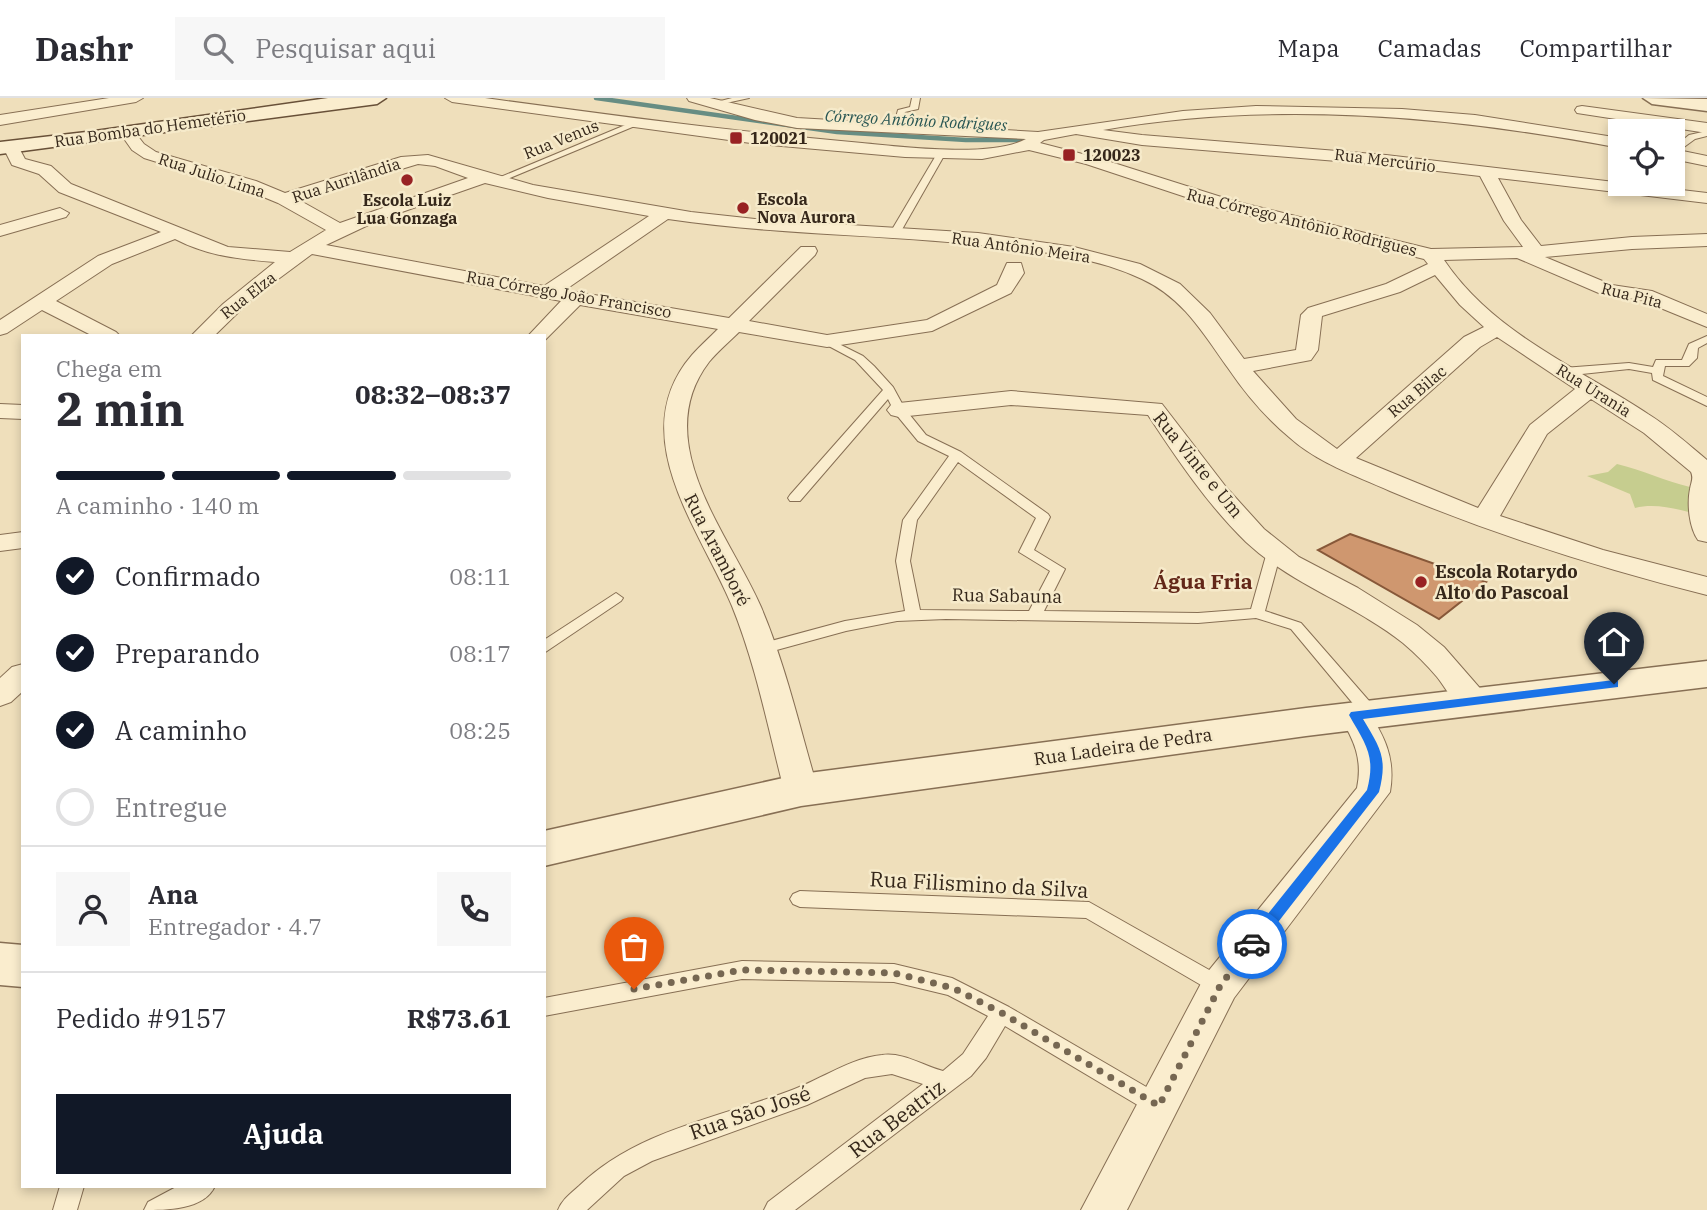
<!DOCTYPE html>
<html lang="pt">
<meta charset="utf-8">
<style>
body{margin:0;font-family:"IBM Plex Serif",serif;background:#f7f7f7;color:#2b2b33;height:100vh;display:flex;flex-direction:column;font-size:26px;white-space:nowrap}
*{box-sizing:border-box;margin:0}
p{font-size:23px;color:#7c7c81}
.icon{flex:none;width:38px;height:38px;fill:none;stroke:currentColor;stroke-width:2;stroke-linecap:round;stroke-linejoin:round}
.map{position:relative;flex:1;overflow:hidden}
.details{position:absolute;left:21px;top:236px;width:525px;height:854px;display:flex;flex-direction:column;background:#fff;border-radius:0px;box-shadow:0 4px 10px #0003}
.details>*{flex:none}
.tools{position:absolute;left:1608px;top:21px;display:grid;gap:14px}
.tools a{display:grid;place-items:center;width:77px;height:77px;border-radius:0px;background:#fff;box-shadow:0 4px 10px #0003;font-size:35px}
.pin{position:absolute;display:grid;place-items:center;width:60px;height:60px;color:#fff;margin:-72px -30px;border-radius:50% 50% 50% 0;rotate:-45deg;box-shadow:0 0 7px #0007}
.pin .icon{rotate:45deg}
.courier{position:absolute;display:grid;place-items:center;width:70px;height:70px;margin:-35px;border:5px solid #1a73e8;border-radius:50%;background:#fff;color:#222;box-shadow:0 2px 9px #0007}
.headline em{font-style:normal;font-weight:700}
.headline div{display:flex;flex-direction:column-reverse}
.headline{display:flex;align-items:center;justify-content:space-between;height:119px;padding:0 35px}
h1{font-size:46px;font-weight:700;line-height:52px}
.bar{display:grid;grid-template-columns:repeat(4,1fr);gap:10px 7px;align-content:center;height:84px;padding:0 35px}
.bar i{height:9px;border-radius:5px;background:#e1e1e2}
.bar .on{background:#111827}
.bar p{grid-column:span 4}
.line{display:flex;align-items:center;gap:18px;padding:0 35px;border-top:2px solid #e1e1e2}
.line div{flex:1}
.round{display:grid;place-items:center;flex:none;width:74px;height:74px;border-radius:0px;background:#f7f7f7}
ol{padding:0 35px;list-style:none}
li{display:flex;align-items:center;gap:21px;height:77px}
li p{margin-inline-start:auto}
li .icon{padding:7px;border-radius:50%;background:#111827;color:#fff;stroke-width:4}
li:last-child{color:#7c7c81}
li i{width:38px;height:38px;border:4px solid #e1e1e2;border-radius:50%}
.button{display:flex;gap:14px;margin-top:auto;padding:14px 35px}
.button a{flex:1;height:80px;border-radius:0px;background:#111827;color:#fff;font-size:28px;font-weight:700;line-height:80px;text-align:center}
header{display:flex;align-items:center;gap:42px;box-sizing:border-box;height:98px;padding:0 35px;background:#fff;border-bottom:2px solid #e1e1e2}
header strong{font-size:33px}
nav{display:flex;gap:38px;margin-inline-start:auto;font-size:24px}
.search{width:490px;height:63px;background:#f7f7f7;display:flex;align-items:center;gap:18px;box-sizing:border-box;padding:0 24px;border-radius:0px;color:#7c7c81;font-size:26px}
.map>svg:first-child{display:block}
.green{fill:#c6cd8f}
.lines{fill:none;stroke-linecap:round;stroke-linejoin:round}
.stream{stroke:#678d83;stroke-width:4.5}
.building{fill:#cf976f;stroke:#875839;stroke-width:2}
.service-casing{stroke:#876f54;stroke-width:2}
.minor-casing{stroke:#876f54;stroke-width:2}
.tertiary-casing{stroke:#876f54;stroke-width:3}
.secondary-casing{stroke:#685038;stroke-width:3}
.service{fill:#faedce;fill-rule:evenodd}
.minor{fill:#faedce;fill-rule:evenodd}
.tertiary{fill:#faedce;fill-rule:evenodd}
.secondary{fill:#faedce;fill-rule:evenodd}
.route{fill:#1a73e8}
.done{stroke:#766752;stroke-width:7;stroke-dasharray:0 12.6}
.poi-dot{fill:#982223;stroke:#f6eaca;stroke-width:2.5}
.labels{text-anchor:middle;stroke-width:5;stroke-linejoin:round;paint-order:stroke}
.far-water-label{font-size:16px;font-style:italic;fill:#285653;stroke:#f6eaca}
.far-street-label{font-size:16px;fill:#35271a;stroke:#f6eaca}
.far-poi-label{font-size:16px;font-weight:bold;fill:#35271a;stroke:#f6eaca;text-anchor:start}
.street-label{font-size:18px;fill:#35271a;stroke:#f6eaca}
.poi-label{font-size:18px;font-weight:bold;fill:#35271a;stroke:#f6eaca;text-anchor:start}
.quarter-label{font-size:21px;font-weight:bold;fill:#632718;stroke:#f6eaca}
.near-street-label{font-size:21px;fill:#35271a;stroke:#f6eaca}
</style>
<header>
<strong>Dashr</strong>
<div class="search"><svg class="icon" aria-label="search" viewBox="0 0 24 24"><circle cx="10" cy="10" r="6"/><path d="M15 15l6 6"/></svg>Pesquisar aqui</div>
<nav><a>Mapa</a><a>Camadas</a><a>Compartilhar</a></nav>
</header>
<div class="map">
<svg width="1707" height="1112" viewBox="0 0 1707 1112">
<rect width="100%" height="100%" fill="#efdfbb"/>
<path class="green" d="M1617,366c25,6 48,17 73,23l17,30c-22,-6 -49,-15 -72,-9l-5,-14 -43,-18 21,-4z"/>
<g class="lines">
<path class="stream" d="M596,0l241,34 129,8h60"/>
</g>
<path class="building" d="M1350,436l136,48 -47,37 -121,-69z"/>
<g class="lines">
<g class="service-casing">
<g id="service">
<path d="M732,0h17l-32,7 -4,-2z"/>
<path d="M912,0h8l-2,11 -13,3 -6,16h-6l5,-18 12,-3z"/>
<path d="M635,23l7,2 -144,60 -7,-2z"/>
<path d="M1707,33v5l-12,3 -22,16v-7l16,-13z"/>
<path d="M938,54l7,2 -45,79 -8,2 -2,-2z"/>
<path d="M1707,238v7l-9,5 -1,10 -8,8h-24l-2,10 44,21v9l-54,-26 -1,-7 -23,-4 -66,7 -6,-4 6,-4 66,-5 24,4 3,-7h26l7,-16z"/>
<path d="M827,240l36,18 11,10 19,21 12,22 21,26 35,17 87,62 2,3 -16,33 31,19 -21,42 154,2 53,-4 16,-57 2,-3h10l2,3 -16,59 36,12 76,87 2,4 -2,4h-12l-74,-89 -35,-11 -58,5 -252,-4 -49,2 -51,10 -84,23 -6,-1 -2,-4 2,-4 89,-24 60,-10 -9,-50 7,-41 46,-64 -31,-15 -23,-28 -7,-14 -88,102h-10l-2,-3 2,-3 93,-105 -28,-30 -32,-17v-4zM958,364l78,56 -17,34 31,19 -21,40 -109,-1 -10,-49 7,-41z"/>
<path d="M616,495l7,5 -2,3 -77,52v-13z"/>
<path d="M800,793l289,11 138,78 3,6 -3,6 -7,3 -7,-3 -127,-74 -286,-11 -7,-3 -3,-5 3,-5z"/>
<path d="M742,863l152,3 58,14 57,29 158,92 3,7 -3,7 -8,3 -8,-3 -146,-87 -19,32 -15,18 -176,134h-31l4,-8 155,-118 -31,-10 -27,4 -58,27 -155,56 -28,15 -37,34h-29c4,-10 12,-16 21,-24 58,-56 140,-68 213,-96 30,-11 58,-32 90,-35 22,-3 41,11 61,16l20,-17 25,-38 -40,-21 -54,-13 -152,-3 -198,37v-18z"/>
<path d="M60,1088h24l-7,24h-24z"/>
<path d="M178,1088h37c-11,24 -49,24 -71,24l4,-8z"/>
</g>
</g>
<g class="minor-casing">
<g id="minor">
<path d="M109,0h34l-7,4 -136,23v-10z"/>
<path d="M445,0h40c125,17 251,34 377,45 42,4 128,15 164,-4l-229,-11 -42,-8 -66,-19 -2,-3h23l87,20 241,14 145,-21 73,-5 146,3 73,6 145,23v10c-169,-32 -346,-48 -517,-18l39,5 244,20 321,38v10l-209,-25 23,42 20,26 91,-9 75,-3v12l-75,3 -87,8 67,28 40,6 55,23v13l-66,-27 -40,-6 -84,-36 -73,2c49,73 133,107 204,154 21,13 40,30 59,46v82l-9,-2c-9,-13 -11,-36 -8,-51 1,-7 4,-10 1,-17l-47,-39 -53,-34 -44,35 -47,82 103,34 104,27v18c-109,-27 -214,-61 -317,-104 -36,-16 -72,-28 -101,-54 -24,-20 -44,-44 -61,-69 -25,-35 -45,-70 -86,-89 -47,-22 -101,-28 -152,-33 -107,-12 -215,-11 -322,-27l-103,71 164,28 72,-71h14l2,4 -2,4 -66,66 78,14 100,-15 70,-35 10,-22h14l3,10 -13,20 -79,38 -105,16 -88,-15c-10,10 -22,20 -30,30 -61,80 21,173 52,245 25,59 39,122 57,183l-5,9 -12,3 -12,-3 -5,-9c-16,-62 -28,-125 -52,-184 -32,-77 -109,-171 -40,-251 8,-9 18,-18 26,-26l-138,-24 -36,36v-5h-16l33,-35 -249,-47 -58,43 -40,39h-23l32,-32 52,-42c-37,-3 -67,-6 -100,-23l-63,25 -56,37 60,31 4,4h-27l-51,-26 -35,23 -7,2v-15l98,-64 63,-24 -102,-40 -20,-18 -27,-9 -9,-18 2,-3h12l8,15 26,7 20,18 157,63 62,5 36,-22 -48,-27 -34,-14 -100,-31 -12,-8 -12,-17 3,-3h10l11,14 12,8 100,29 29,12 116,-36 27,-2 105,30 158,27 64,7 223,14 96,14 66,17 40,20 30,29 34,46 52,-9 5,-35 7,-7 78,-24 42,-20 -4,-5 -202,-50 -136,-45 -57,-14 -47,9 -77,-2 -147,-13 -306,-42zM1076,36l66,11 244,20 94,11 24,45 19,26 -92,2 -197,-48 -136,-43 -58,-15 4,-3zM418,66l17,2 33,12 -128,45 -41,-23zM485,85l63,15 101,18 -105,70 -218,-41 53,-25zM1435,177l25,30 24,22 -20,10 -127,112 -41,-30 -43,-48 58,-11 7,-10 4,-34 78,-24zM1497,239l78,52 -45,36 -52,83 -122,-50 124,-111z"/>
<path d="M1582,8l125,17v10l-130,-20 -2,-3 2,-3z"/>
<path d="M1673,51l34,7v10l-34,-7z"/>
<path d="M60,110l9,5 -3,4 -66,19v-11z"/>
<path d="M1011,293l151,13 64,83 38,42 35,28 59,31 59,37 27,22 41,47 5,8 -5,8c-7,2 -13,4 -21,0 -10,-6 -19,-23 -27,-33 -10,-12 -21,-23 -34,-34 -49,-39 -111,-58 -157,-101 -38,-37 -69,-83 -98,-127l-137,-10 -112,12 -8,-2 -4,-5 4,-5 8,-2z"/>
<path d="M0,306l23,1v14l-23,-1z"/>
<path d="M23,434v16l-23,3v-16z"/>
<path d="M23,566v27l-12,11 -11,4v-28l12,-11z"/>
<path d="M1355,606l11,3c18,29 30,50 24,85l-156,206 -107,212h-46l125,-236 151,-186c6,-29 -3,-48 -18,-73l5,-8z"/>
</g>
</g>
<g class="tertiary-casing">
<g id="tertiary">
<path d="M1643,0l64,1v12l-55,-7z"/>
<path d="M1707,563v26l-401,49 -505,70 -257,60v-35l257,-57 505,-66z"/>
<path d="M0,845l23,2v42l-23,-2z"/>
</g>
</g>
<g class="secondary-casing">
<path id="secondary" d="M328,0h58l-9,6 -377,50v-12l95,-11z"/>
</g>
<use href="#service" class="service"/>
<use href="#minor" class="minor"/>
<use href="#tertiary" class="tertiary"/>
<use href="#secondary" class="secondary"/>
</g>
<path class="route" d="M1614,582l4,1v6l-255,32c17,29 25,38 16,73l-121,156h-11l-2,-4 2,-4 120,-150c9,-34 -1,-45 -18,-75l2,-3z"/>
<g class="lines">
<path class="done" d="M634,891l108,-19 152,3 59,15 49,25 157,93 61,-120 32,-42"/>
</g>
<g class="poi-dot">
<rect x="729" y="33" width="14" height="14" rx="3.5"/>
<rect x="1062" y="50" width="14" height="14" rx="3.5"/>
<circle cx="407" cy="82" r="7"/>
<circle cx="743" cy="110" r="7"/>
<circle cx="1421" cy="484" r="7"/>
</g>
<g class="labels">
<g class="far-water-label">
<text transform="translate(916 22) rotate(3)" y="6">Córrego Antônio Rodrigues</text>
</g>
<g class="far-street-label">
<text transform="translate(150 30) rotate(-8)" y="6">Rua Bomba do Hemetério</text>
<text transform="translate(561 41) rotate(-22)" y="6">Rua Venus</text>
<text transform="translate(1385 62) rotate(7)" y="6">Rua Mercúrio</text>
<text transform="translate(212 77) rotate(18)" y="6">Rua Julio Lima</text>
<text transform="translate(346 82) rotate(-18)" y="6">Rua Aurilândia</text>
<text transform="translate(1302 124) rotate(14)" y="6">Rua Córrego Antônio Rodrigues</text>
<text transform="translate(1021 149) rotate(8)" y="6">Rua Antônio Meira</text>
<text transform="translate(569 196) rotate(10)" y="6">Rua Córrego João Francisco</text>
<text transform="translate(248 197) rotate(-38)" y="6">Rua Elza</text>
<text transform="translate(1632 197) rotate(14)" y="6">Rua Pita</text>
<text transform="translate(1594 292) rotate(32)" y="6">Rua Urania</text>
<text transform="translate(1417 293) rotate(-40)" y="6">Rua Bilac</text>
</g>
<g class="far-poi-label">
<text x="750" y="46">120021</text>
<text x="1083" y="63">120023</text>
<text x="757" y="107">Escola<tspan x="757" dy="18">Nova Aurora</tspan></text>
<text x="407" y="108" text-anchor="middle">Escola Luiz<tspan x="407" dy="18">Lua Gonzaga</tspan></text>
</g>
<g class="street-label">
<text transform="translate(1198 367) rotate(51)" y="6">Rua Vinte e Um</text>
<text transform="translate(717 452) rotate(63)" y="6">Rua Aramboré</text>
<text transform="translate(1007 498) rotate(1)" y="6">Rua Sabauna</text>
<text transform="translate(1123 649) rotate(-8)" y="6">Rua Ladeira de Pedra</text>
</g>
<g class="poi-label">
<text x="1435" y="480">Escola Rotarydo<tspan x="1435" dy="21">Alto do Pascoal</tspan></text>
</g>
<g class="quarter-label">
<text x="1203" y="491">Água Fria</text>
</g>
<g class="near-street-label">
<text transform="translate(979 787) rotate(3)" y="7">Rua Filismino da Silva</text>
<text transform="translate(750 1015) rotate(-19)" y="7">Rua São José</text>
<text transform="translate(897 1021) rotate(-37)" y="7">Rua Beatriz</text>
</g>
</g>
</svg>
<div class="tools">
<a><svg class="icon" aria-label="locate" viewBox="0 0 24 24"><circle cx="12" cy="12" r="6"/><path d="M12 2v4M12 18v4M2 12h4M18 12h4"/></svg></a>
</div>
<div class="pin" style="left:634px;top:891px;background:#ea580c"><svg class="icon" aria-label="bag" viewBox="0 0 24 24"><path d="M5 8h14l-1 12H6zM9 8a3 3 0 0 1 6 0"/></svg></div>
<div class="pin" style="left:1614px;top:586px;background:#1f2937"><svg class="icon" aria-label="home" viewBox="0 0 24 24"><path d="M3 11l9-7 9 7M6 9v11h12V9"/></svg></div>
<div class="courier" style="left:1252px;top:846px"><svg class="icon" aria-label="car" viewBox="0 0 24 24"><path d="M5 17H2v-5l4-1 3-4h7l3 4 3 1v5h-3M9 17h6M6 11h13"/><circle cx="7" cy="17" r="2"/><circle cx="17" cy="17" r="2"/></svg></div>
<section class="details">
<div class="headline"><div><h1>2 min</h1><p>Chega em</p></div><em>08:32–08:37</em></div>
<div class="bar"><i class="on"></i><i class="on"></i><i class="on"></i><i></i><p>A caminho · 140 m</p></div>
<ol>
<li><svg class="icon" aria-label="check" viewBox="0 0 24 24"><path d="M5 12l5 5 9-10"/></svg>Confirmado<p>08:11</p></li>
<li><svg class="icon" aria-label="check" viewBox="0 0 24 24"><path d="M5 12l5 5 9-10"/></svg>Preparando<p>08:17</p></li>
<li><svg class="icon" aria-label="check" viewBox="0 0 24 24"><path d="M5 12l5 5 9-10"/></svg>A caminho<p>08:25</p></li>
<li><i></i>Entregue</li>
</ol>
<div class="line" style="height:126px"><a class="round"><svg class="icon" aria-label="person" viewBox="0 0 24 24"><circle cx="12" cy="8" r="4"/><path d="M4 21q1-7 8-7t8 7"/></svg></a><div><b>Ana</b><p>Entregador · 4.7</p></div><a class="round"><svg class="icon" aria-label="phone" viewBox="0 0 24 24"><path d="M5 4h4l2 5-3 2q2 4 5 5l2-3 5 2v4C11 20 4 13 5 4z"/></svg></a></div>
<div class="line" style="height:91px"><div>Pedido #9157</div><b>R$73.61</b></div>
<div class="button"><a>Ajuda</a></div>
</section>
</div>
